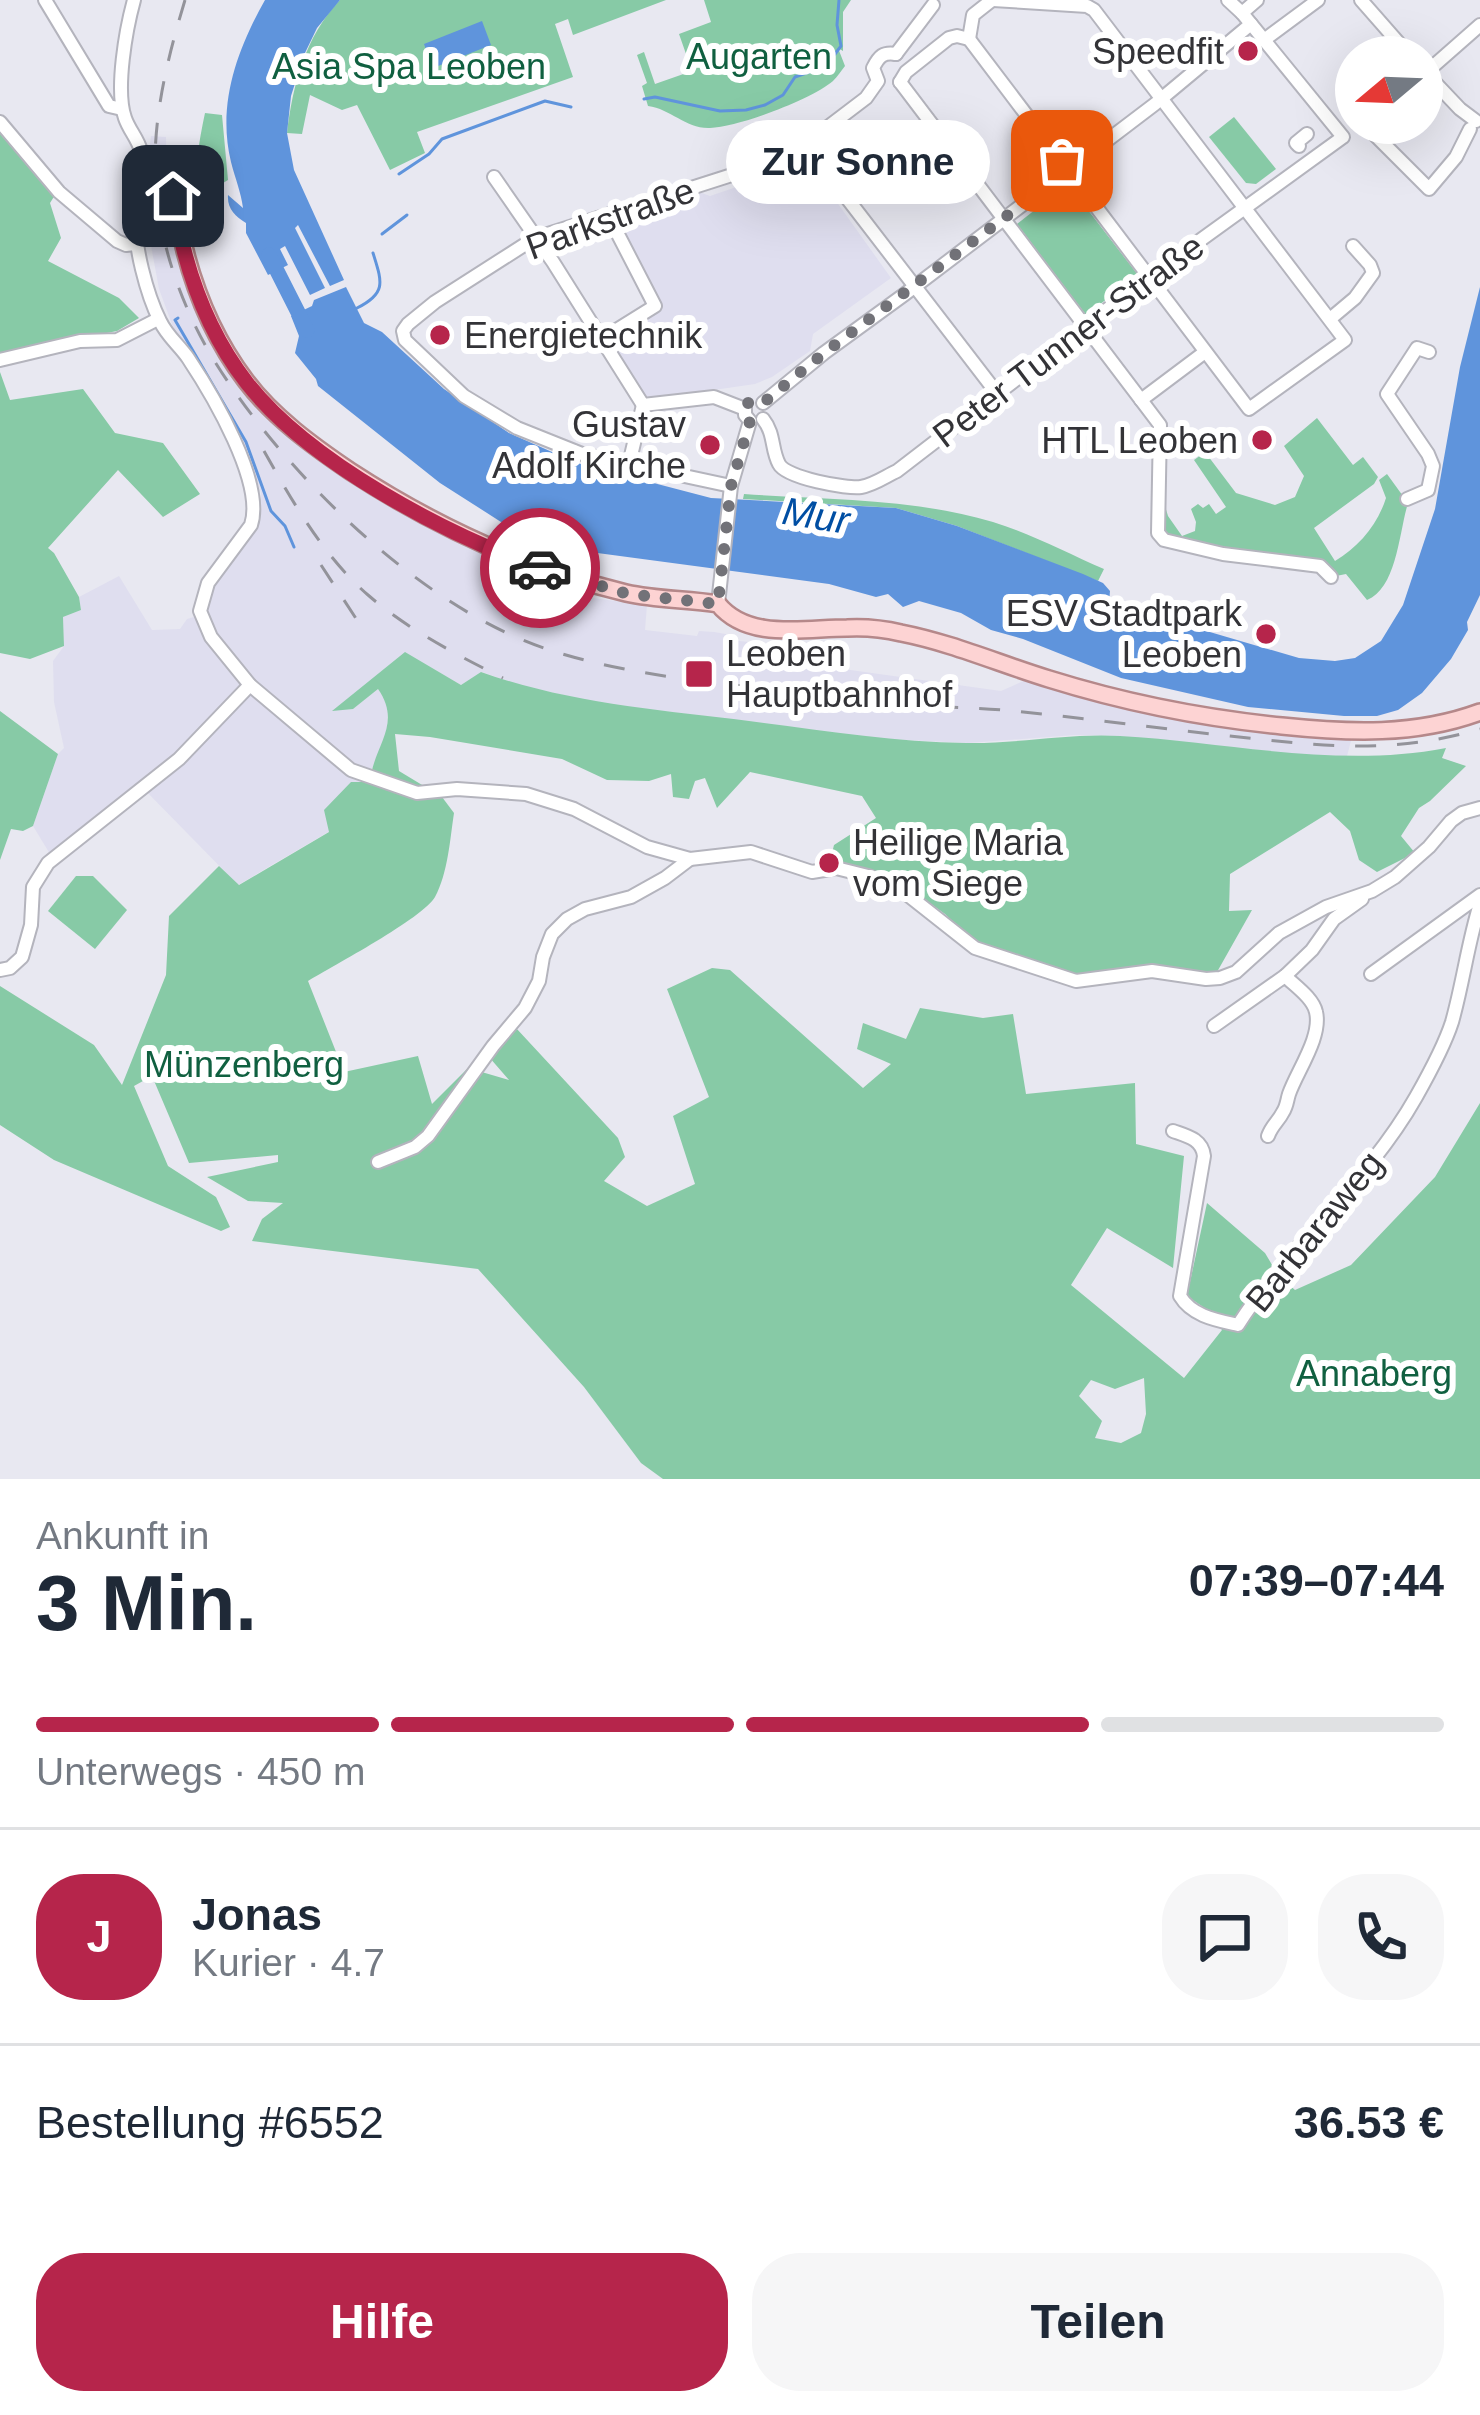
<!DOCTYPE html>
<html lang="de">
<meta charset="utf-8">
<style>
body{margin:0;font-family:Helvetica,sans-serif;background:#f6f6f7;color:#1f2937;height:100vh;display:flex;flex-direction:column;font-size:45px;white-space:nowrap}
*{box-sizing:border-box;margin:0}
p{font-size:39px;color:#747a83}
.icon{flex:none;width:66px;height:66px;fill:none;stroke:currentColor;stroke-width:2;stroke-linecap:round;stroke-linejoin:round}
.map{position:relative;height:1479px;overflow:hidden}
.drawer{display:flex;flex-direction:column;background:#fff;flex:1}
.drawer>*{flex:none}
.needle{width:78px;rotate:251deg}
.tools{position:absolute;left:1335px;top:36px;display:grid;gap:24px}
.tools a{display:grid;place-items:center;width:108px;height:108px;border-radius:50%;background:#fff;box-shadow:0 12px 48px #0002;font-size:60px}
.pin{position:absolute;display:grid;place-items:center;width:102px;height:102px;color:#fff;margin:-51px;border-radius:24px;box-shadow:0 6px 18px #0006}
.courier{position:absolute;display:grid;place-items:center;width:120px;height:120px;margin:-60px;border:9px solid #b6254b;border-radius:50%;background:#fff;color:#222;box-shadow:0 3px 15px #0007}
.bubble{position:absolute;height:84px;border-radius:42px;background:#fff;box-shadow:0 12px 48px #0002;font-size:39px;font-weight:700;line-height:84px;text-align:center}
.summary em{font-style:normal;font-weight:700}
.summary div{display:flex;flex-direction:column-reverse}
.summary{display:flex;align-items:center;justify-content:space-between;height:204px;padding:0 36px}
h1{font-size:78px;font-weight:700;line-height:90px}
.bar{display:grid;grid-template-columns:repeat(4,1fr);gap:18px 12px;align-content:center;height:144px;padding:0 36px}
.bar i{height:15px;border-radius:9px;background:#e0e1e3}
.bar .current{background:#b6254b}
.bar p{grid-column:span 4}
.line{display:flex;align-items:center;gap:30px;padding:0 36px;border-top:3px solid #e0e1e3}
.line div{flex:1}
.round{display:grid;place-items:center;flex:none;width:126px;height:126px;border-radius:48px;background:#f6f6f7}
.button{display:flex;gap:24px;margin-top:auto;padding:24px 36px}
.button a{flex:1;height:138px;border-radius:48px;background:#b6254b;color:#fff;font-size:48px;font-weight:700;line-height:138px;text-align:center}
.button a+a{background:#f6f6f7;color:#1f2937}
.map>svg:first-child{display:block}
.built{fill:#dfdeef}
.green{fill:#87caa6;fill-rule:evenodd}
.water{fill:#5f94dc}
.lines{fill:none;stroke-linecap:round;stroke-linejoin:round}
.stream{stroke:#5f94dc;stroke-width:3}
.river{stroke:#5f94dc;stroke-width:15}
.minor-casing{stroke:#b4b4bd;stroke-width:16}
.major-casing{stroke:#b5888a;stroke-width:20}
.minor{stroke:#fff;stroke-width:12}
.major{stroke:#fdd3d3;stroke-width:15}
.rail{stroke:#93939a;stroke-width:3;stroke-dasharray:21 21;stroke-linecap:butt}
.done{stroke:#727278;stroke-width:12;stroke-dasharray:0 21.6}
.route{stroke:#b6254b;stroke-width:15}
.poi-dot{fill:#b6254b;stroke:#fff;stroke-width:4.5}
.labels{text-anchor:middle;stroke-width:12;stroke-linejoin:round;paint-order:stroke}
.poi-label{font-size:36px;fill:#333337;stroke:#fff;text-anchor:end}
.park-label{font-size:36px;fill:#106040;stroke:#fff}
.street-label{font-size:36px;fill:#333337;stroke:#fff}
.water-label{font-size:39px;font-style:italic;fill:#004ea3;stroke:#fff}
</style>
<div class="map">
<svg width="1480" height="1479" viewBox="0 0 1480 1479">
<rect width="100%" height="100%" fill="#e8e8f1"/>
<g class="built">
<path d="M151,136l15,1 1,66 16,70 9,24 46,85 124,105 99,57 75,30 9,7 16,2v11l86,11 -2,25 52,6 2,-5 15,1 17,3v5l61,7 -1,18 45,3 165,23 27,-12 182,45 142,13 -5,19 -44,-1 -185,-19 -43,-1 -107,8 -83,-4 -287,-36 -80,-18 -36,-13 -21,13 -56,-32 -52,56 25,-20 10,15 -1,30 -16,38 -1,11 -40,48 -92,54 -98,-100 -90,69 -17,-28 25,-72 6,-6 -10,-46 -1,-41 11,-15 -1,-29 18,-7 -2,-13 40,-21 33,54 28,-1 7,-10 10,-3 14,-32 20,-22 29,-43 1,-27 -11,-30 -33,-65 3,-3 -14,-16 -33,-51 -14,-38 -16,-87z"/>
<path d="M806,159l85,119 -78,56 -3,17 -38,26 -17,7 -110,16 -36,-61 49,-32 -45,-88 86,-27 11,4 50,-17 -1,-7z"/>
</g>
<g class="green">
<path d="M340,0h326l-93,35 -5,-16 -13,5 18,53 -156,55 8,21 -35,17 -33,-65 -15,5 -32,-15 -8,39 -15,-1c6,-49 18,-96 53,-133z"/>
<path d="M704,0h147l-8,12v39l-5,-3 7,18c-4,5 -7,10 -12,15 -21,18 -94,46 -123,47 -24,1 -39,-19 -62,-22l-6,-20 5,-3 -10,-28 7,-3 11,32 37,-13 -13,-37 32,-12z"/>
<path d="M205,113l17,2 6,65 -15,9v7l-10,13c-12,-28 -4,-67 2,-96z"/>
<path d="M1234,117l42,52 -20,15 -10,-1 -37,-46z"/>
<path d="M0,129l55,66 -5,8 11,35 -13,23 71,37 20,20 -22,13 -117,23z"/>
<path d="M1068,184l70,91 -52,40 -69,-91z"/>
<path d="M0,372l10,28 73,-11 32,44 48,10 37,51 -37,23 -45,-47 -70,78 6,5 25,44 2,13 -18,7 1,29 -34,13 -30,-6z"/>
<path d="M1317,418l36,47 10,-8 15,20 -4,7 -60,44 21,33c24,-15 42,-35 51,-63l-7,-18 8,-6 21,29c-9,29 -11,85 -41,97l-21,-26 -15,3 -11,-11 -156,-26 -5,-35 6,1 3,10 14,20 13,-5 1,-9 -5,-13 7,-5 5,4 6,-4 7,10 10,-7 -32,-47 11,-8 31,41 39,12 20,-8 9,-21 -20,-30z"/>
<path d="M744,494c83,6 169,4 249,28 39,12 74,31 111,47l-6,12 -141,-55 -61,-18 -153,-9z"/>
<path d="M405,652l56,33 20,-13c87,31 177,38 268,49 72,9 144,21 217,22 52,1 102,-10 154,-7 109,6 217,33 326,12l-4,10 24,8 -36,35 -11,7 -18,28 14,17 -38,19 -18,-12 -9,-29 -20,-19 -100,62 -1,37 23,-1 -35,62 -66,-5 -75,10 -100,-33 -31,-30 -45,-32 -70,-21 4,-16 42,-27 -14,-22 -112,-24 -33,36 -12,-30 -10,3 -6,18 -16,-2 -2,-23 -22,7 -42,-1 -45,-21 -132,-22 -35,-3 4,37 43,26 12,16c-4,26 -6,60 -19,84 -12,21 -102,69 -127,84l36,91 74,-16 14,48 36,-36 41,12 -20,-23 27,-29 102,110 7,19 -21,24 43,25 48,-22 -22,-68 36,-19 -42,-108 45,-21 18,2 133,118 28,-24 -34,-15 6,-26 43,16 14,-31 63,10 30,-4 13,80 109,-11 1,61 48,12 -11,112 -66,-40 -36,57 113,93 38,-48 -13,-19 -22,-15 20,-93 58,50 13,22 17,15 56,-25 84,-88 45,-74v376h-817l-22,-16 -57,-76 -106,-118 -226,-28 10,-22 21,-16 -35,-2 -41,-24 71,-15v-7l-89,8 -37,-87 -18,10 34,80 48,31 14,30 -9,4 -167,-71 -54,-35v-139l94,59 28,40 44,-110 3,-59 50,-50 20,19 90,-53 -5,-22 27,-28h19c3,-36 33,-57 8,-93l-25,20 -21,2zM1144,1378l2,36 -5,19 -20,10 -26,-5 7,-17 -23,-25 12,-16 24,9z"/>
<path d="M0,711l58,43 -25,72 -10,5 -12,-2 -11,31z"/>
<path d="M76,876h17l34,34 -32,39 -47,-38z"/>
</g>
<g class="water">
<path d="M265,0h75l-23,28 -13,27 -13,41 -4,37 7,37 50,110 -14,6 -32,-61 -3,3 30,60 -15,7 -25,-49 -5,3 8,16 -20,10 -22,-42v-10c-11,-7 -19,-14 -18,-28l15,13c-2,-16 -8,-30 -12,-46 -14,-58 6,-112 34,-162z"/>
<path d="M482,21l9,24 -58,23 -9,-24z"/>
<path d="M346,287l18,36 18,9 62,57 65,44 68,30 134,35 185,10 61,18 126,48 20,9 7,8 -1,13 35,16 37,9 22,1 96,28 36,3 20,-3 26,-17 22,-36 32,-96 25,-142 20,-80v308l-13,27 1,8 -17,29 -29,34 -24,17 -21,6h-33l-96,-9 -127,-29 -98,-39 -32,-9 -30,-17 -42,-12 -16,6 -15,-13 -12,3 -47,-13 -269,-36 -40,-14 -80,-51 -122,-97 -2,-7 -21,-26 4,-17 -8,-20 21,-10 2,-6z"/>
</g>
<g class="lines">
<g class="stream">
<path d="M644,99l11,-2 65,14 26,-1 19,-5 18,-10 12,-18 31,-11 15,-20 -4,-21 2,-25"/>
<path d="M399,174l30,-20 13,-15 103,-38 26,6"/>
<path d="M382,234l25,-19"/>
<path d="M357,308c30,-15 25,-26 16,-55"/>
<path d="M178,318l-3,2 71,122 25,69 14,15 9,21"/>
</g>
<path class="river" d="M269,255l38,75"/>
<g class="minor-casing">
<g id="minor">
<path d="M45,0l64,106 13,3"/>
<path d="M134,0c-8,29 -19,90 -9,118 4,12 13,21 16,33 4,19 -4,45 -5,64 -3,29 11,80 24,106 7,15 19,24 28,37 24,36 77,125 63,167l-43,58 -8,28 11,26 39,48 101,85 66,23 40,-4 69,5 48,15 73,38 43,12 61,-7 61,20 24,-4 32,8 31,12 76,60 101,33 76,-10 54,8 14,-1 16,-6 43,-39 47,-26 46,-16 23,-14 34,-30 22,-26 11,-8 18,-5"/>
<path d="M1228,0l14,13"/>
<path d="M1361,0l50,57"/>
<path d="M1251,24l-9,-11 15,-13"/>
<path d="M969,39l280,370 96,-69 -251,-330 -7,-4 -94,-6"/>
<path d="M969,39l4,-24 19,-15"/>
<path d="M1264,40l54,-40"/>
<path d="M896,54l37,-49"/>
<path d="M1423,70l37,39 16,12"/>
<path d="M1422,76l58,-51"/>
<path d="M900,82l260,343 -2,108 6,7 59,14 97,12 11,11"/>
<path d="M900,82l6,-10 43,-34 8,-2 12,3"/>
<path d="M0,122l59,70 58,49 9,4 9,-1"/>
<path d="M1363,123l66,66 27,-32 14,-28"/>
<path d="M1299,146l-3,-3 11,-9"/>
<path d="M810,150l186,242"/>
<path d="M494,177l59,85 90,143 71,-8 31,12"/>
<path d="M1330,319l25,-21 18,-25 -3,-8 -17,-19"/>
<path d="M602,339l53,-33 -47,-91"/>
<path d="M0,360l80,-19 37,-1 41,-21"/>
<path d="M1141,400l64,-48"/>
<path d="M763,403l61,-50 81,-59 250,-190 96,-80 92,113 -195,141 -251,193c-11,5 -23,14 -36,16 -14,2 -75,-9 -82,-23 -8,-15 -4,-30 -16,-45"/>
<path d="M629,464l14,-59"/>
<path d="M731,486l-149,-32 -65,-26 -53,-32 -59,-56 -2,-9 5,-7 27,-22 100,-64 275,-88 6,-14 50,-38 12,-17 -5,-13c6,-12 10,-16 23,-14"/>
<path d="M1407,499l21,-9 5,-24 -5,-12 -41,-60 30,-46 12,4"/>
<path d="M718,604l13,-118 19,-65 -5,-6v-6"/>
<path d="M0,970l10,-2 12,-11 9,-32 2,-38 15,-24 131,-104 71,-74"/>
<path d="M1371,974l109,-79"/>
<path d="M1214,1026l71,-50 27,-26 22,-31 28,-20"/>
<path d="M1173,1131c14,5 29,8 31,25l-24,140c12,20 36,24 58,29 52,-81 130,-143 178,-228 13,-23 28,-50 36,-75 11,-39 16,-80 28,-118"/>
<path d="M1268,1136c4,-11 10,-14 15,-24 4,-6 4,-12 6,-18 8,-23 33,-57 27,-82 -3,-14 -21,-26 -31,-36"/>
<path d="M378,1162l37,-15 13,-11 65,-90 32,-38 14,-27 4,-24 9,-23 15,-15 18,-10 46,-12 34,-19 25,-19"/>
</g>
</g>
<g class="major-casing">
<path id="major" d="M171,168c7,77 28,151 75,213 27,36 67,65 104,90 86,56 177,98 276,122 31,7 61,6 92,11 30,37 87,24 129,24 18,-1 37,1 54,5 51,10 99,31 148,46 77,24 153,39 233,47 67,7 133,10 198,-14"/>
</g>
<use href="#minor" class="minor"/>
<use href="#major" class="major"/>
<g class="rail">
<path d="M185,0c-21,70 -38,140 -26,213 8,51 27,100 53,144 70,115 213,256 344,295 62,19 124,27 187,34 54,7 108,14 162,18 36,4 72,3 108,7 69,7 138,16 207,24 94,10 168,21 260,-6"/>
<path d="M264,451c28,50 60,106 104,144 39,34 89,60 135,83"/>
<path d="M321,565l36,55"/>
</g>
</g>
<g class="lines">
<path class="done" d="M540,568l88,26 90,10 13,-118 19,-65 -5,-8 3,-10 6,-3 9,3 61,-50 244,-183 -6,-9"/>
<path class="route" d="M173,196c10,67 32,133 74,187 63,80 198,151 293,185"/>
</g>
<g class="poi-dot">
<circle cx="1248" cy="51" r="12"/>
<circle cx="440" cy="335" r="12"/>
<circle cx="1262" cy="440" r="12"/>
<circle cx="710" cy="445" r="12"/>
<circle cx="1266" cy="634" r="12"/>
<rect x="684" y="659" width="30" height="30" rx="6"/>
<circle cx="829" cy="863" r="12"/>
</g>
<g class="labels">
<g class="poi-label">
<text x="1224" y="64">Speedfit</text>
<text x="464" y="348" text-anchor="start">Energietechnik</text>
<text x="686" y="437">Gustav<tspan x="686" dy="41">Adolf Kirche</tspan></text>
<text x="1238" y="453">HTL Leoben</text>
<text x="1242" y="626">ESV Stadtpark<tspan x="1242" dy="41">Leoben</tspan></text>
<text x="726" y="666" text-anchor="start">Leoben<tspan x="726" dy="41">Hauptbahnhof</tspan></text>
<text x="853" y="855" text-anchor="start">Heilige Maria<tspan x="853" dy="41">vom Siege</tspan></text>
</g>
<g class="park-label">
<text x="759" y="69">Augarten</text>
<text x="409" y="79">Asia Spa Leoben</text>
<text x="244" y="1077">Münzenberg</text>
<text x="1374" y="1386">Annaberg</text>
</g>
<g class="street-label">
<text transform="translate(610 218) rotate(-20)" y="13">Parkstraße</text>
<text transform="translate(1068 340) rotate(-37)" y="13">Peter Tunner-Straße</text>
<text transform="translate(1314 1231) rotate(-51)" y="13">Barbaraweg</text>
</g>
<g class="water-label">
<text transform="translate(816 515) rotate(9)" y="14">Mur</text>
</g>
</g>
</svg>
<div class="tools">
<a><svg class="needle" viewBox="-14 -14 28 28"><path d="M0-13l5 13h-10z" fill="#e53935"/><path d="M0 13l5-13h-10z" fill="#747a83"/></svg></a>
</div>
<div class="pin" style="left:1062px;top:161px;background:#ea580c"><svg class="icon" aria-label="bag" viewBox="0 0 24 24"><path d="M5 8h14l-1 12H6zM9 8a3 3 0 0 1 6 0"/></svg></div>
<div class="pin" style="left:173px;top:196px;background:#1f2937"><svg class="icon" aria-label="home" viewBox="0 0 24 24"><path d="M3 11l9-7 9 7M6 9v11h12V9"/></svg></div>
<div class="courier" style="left:540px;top:568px"><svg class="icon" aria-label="car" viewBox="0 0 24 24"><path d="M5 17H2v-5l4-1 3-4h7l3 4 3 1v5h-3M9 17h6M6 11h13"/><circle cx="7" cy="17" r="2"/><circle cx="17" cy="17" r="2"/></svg></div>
<div class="bubble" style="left:726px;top:120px;width:264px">Zur Sonne</div>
</div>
<section class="drawer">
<div class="summary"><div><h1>3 Min.</h1><p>Ankunft in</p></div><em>07:39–07:44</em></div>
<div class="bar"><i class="current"></i><i class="current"></i><i class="current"></i><i></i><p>Unterwegs · 450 m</p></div>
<div class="line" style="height:216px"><b class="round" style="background:#b6254b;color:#fff">J</b><div><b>Jonas</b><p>Kurier · 4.7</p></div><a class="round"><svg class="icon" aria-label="chat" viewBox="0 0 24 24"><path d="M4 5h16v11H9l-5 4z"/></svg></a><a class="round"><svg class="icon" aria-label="phone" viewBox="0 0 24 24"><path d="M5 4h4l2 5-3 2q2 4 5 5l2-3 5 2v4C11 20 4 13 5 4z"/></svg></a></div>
<div class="line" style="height:156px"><div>Bestellung #6552</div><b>36.53 €</b></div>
<div class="button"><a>Hilfe</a><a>Teilen</a></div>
</section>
